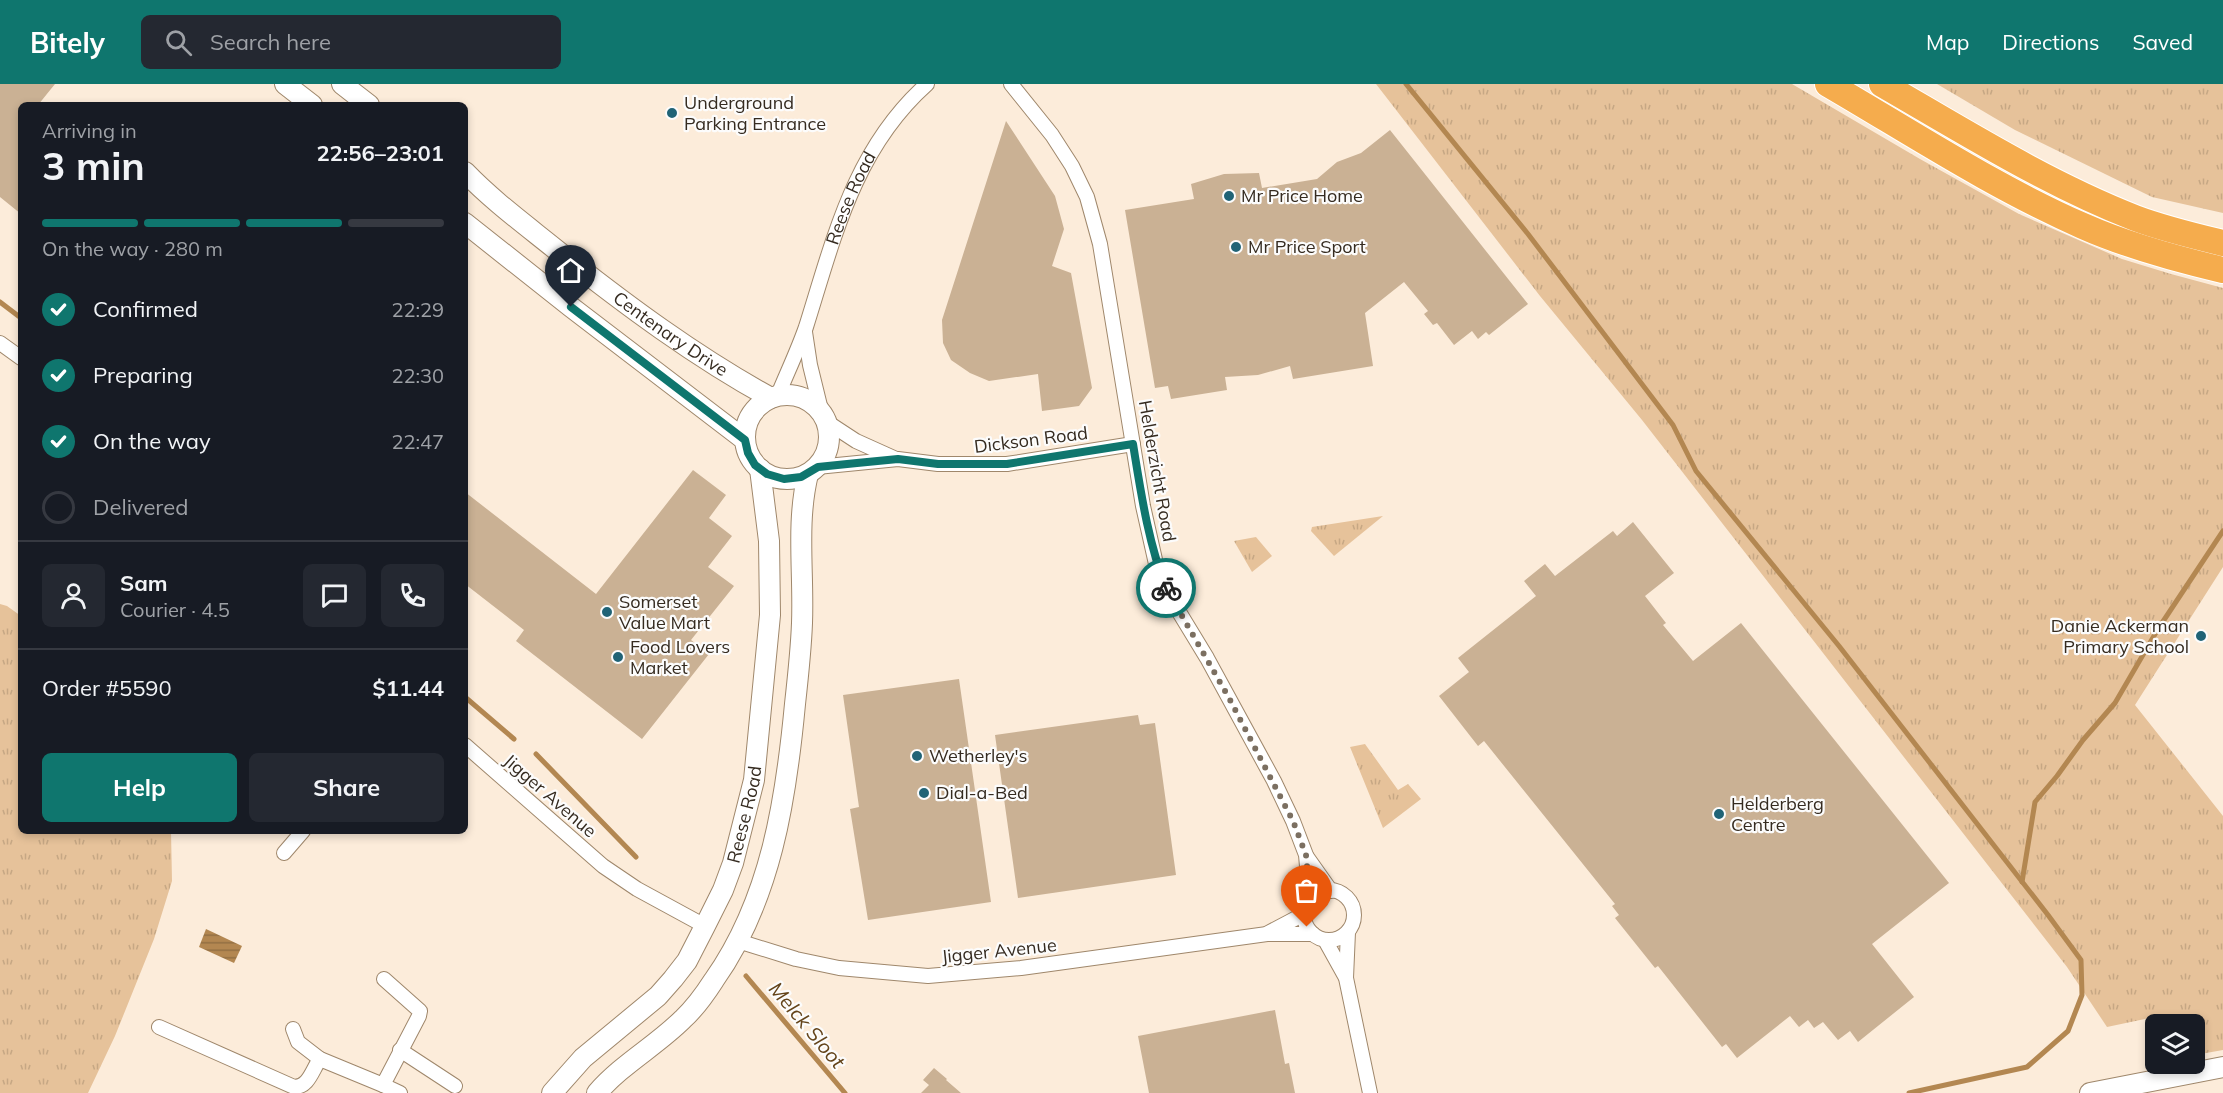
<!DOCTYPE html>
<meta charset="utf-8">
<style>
body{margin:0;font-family:Mulish,sans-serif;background:#242831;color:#f1f3f6;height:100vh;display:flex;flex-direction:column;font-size:22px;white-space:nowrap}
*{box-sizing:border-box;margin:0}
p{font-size:20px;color:#9ea1a6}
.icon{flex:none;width:33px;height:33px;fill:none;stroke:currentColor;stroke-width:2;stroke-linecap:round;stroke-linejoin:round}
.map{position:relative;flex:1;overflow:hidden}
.drawer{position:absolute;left:18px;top:18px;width:450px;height:732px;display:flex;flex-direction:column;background:#171b24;border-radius:9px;box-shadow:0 3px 9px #0003}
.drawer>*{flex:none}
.tools{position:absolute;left:2145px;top:930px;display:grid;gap:12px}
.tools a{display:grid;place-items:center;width:60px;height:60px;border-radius:9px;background:#171b24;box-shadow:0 3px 9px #0003;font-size:30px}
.pin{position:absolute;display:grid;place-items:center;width:51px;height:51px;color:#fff;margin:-62px -26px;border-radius:50% 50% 50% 0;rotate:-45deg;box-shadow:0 0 6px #0007}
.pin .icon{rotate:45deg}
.courier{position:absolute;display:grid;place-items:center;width:60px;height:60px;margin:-30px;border:4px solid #0f766e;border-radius:50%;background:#fff;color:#222;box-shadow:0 2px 8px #0007}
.head em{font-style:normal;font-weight:700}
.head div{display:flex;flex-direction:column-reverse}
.head{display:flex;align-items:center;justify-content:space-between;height:102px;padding:0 24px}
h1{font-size:39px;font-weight:700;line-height:45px}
.bar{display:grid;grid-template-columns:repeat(4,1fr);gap:9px 6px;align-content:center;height:72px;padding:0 24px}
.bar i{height:8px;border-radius:4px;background:#363941}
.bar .on{background:#0f766e}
.bar p{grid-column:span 4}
.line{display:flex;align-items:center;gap:15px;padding:0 24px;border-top:2px solid #363941}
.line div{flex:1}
.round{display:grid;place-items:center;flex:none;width:63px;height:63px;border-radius:9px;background:#242831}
ol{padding:0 24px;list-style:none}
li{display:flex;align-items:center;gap:18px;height:66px}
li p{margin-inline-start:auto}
li .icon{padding:6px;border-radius:50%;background:#0f766e;color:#fff;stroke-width:4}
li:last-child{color:#9ea1a6}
li i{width:33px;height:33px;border:3px solid #363941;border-radius:50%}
.primary-button{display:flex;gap:12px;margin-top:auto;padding:12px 24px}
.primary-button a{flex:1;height:69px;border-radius:9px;background:#0f766e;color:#fff;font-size:24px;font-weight:700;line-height:69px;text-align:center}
.primary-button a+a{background:#242831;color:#f1f3f6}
header{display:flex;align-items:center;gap:36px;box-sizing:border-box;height:84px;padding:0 30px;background:#0f766e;color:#fff}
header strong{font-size:28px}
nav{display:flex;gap:33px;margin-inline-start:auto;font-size:21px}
.search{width:420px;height:54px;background:#242831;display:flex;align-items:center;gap:15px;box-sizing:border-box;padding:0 21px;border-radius:9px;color:#9ea1a6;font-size:22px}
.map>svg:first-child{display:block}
.grass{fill:url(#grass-tufts)}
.water{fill:url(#water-rules)}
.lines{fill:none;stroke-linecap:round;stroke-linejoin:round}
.stream{stroke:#b38751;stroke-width:5}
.building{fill:#cab194}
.street-casing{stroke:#9f876b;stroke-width:16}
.secondary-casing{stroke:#9f876b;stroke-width:22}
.highway-casing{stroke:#fff;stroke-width:28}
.street{stroke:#fff;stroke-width:14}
.secondary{stroke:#fff;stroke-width:20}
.highway{stroke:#f5ac4d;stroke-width:26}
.done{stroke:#7b6f61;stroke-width:6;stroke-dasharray:0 10.8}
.route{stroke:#0f766e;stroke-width:8}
.poi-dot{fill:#206376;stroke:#fcfcfc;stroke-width:2}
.labels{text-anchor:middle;stroke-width:4.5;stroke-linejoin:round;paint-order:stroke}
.poi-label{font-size:18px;fill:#352b20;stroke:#fcfcfc;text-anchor:start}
.street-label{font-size:18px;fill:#352b20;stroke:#fcfcfc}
.water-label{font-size:20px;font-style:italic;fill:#64441a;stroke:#fcfcfc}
</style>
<header>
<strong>Bitely</strong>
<div class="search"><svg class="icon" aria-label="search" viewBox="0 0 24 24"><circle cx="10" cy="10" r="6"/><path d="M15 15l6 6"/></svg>Search here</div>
<nav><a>Map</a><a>Directions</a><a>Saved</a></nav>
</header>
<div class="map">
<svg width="2223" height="1009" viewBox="0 0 2223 1009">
<defs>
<pattern id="grass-tufts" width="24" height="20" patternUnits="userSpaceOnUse" patternTransform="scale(1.5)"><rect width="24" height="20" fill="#e6c29a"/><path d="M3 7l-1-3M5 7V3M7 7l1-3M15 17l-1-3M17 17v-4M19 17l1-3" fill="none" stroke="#c6a784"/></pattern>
<pattern id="water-rules" width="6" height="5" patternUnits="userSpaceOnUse" patternTransform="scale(1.5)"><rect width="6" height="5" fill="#b38751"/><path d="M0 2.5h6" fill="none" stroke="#926f43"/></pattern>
</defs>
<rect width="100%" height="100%" fill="#fcecda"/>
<g class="grass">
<path d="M1376,0h416l128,75 99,55 103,45 49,15 52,14v279l-88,138 88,111v234l-28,5 -1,-31h-28l-7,-8 -52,11 -40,-60 -425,-547 -102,-124z"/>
<path d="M1937,0h286v129l-71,-16 -137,-67z"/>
<path d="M1383,432l-49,40 -23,-25 1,-4z"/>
<path d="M1256,453l16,19 -20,16 -18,-31z"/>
<path d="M0,520l7,2 14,10v215h150l1,50 -18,58 -39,97 -27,57h-88z"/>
<path d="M1365,660l33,46 10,-6 13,15 -38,29 -33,-81z"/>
</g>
<path class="water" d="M206,845l36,17 -8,17 -35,-16z"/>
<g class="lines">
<g class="stream">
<path d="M1406,0l122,150 145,191 23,46 143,175 209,269 33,45 1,35 -14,36 -41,36 -118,26"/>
<path d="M0,218l21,16"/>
<path d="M465,613l49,42"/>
<path d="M536,670l100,103"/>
<path d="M2022,798l13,-80 22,-26 26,-36 32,-37 43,-74 65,-98"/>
<path d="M746,892l99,117"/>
</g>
</g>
<g class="building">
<path d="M0,0h55l-17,21h-17v109l-21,-17z"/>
<path d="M1006,37l49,75 9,33 -12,37 19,7 21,115 -13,18 -37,5 -4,-37 -49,7 -19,-8 -19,-13 -8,-17 -1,-23z"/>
<path d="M1390,46l138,174 -39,31 -3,-3 -8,7 -6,-8 -18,14 -17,-22 -4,2 -9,-11 4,-3 -24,-29 -39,31 8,53 -80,13 -3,-13 -32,9 -33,2 2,13 -56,9 -3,-13 -13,2 -30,-178 69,-11 -3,-15 33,-10 35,-1 3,15 55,-9 20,-17 24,-9z"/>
<path d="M693,386l33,25 -17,23 23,18 -24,31 26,19 -43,54 18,14 -67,85 -126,-98 8,-11 -59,-46v-92l131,102z"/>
<path d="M1633,438l41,51 -29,23 21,27 -3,2 30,36 48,-38 208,260 -77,61 42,53 -56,45 -8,-11 -12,9 -15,-18 -9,6 -6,-8 -9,7 -9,-11 -53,42 -11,-14 -4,3 -64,-81 -3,2 -40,-50 4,-3 -7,-9 3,-2 -131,-163 -6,5 -39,-50 30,-24 -11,-14 78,-62 -12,-15 21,-17 10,12 58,-45 4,5z"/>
<path d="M959,595l32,223 -123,18 -18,-111 9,-2 -16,-112z"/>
<path d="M1138,631l2,10 15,-2 21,152 -158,23 -23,-163z"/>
<path d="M1275,926l10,54 4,-1 6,30h-146l-11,-57z"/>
<path d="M934,984l13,11 -1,1 15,13h-40l8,-8 -6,-5z"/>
</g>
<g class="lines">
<g class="street-casing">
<g id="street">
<path d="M1011,0l41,51 20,31 15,31 13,47 43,262 13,58 20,43 31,51 67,123 19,40 13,34 4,45"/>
<path d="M805,248l5,33 11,45"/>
<path d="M0,259l21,15"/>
<path id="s1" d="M778,311c9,-22 20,-45 28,-68 28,-89 48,-178 121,-243"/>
<path d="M827,338l29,19 40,18"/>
<path d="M817,383l81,-8 40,5h69l126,-20"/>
<path d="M465,661l138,121 34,23 68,37"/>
<path d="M284,769l19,-22"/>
<path d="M1307,773l24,34"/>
<circle cx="1329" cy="831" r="25"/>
<path d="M1348,848l-2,46 24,115"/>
<path d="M1268,849l36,-19"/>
<path d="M1325,856l20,36"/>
<path d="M738,857l58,18 43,9 89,8 93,-8 246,-34h46"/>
<path d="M384,895l36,32 -1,5 -36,69 17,8"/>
<path d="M159,943l135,60c15,0 18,-17 26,-28l63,26"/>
<path d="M293,945l5,13 22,17"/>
<path d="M400,966l55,36"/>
</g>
</g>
<g class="secondary-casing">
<g id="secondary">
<path d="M285,0l27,21"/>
<path d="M342,0l27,21"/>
<path id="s2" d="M465,88c29,30 62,54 94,80 67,53 137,105 212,146"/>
<path d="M465,139l106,84 174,133"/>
<circle cx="787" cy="353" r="42"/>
<path id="s3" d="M552,1009l31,-35 75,-62 15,-17 14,-18 18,-35 18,-36 10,-27 21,-83 16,-165 -1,-74 -9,-72"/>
<path d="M597,1009c25,-29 59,-47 86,-74 12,-11 22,-25 31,-39 57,-81 72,-180 81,-276 3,-27 6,-54 7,-81 2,-51 -6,-100 6,-149"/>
<path d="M2090,1009l133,-26"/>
</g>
</g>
<g class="highway-casing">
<g id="highway">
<path d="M1828,0c84,49 166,103 255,142 45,20 93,33 140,44"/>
<path d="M1882,0c83,48 164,99 253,134 29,11 59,18 88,25"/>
</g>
</g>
<use href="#street" class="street"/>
<use href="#secondary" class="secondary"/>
<use href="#highway" class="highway"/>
</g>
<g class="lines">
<path class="done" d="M1166,504l63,110 64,123 13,34 4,45 -6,14 3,13"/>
<path class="route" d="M571,223l174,133 3,13 7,12 12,9 17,5 17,-2 17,-10 39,-4 41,-4 40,5h69l126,-20c8,49 15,98 33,144"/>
</g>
<g class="poi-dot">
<circle cx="672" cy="29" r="6"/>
<circle cx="1229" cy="112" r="6"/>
<circle cx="1236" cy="163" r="6"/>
<circle cx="607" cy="528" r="6"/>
<circle cx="2201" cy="552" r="6"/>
<circle cx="618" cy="573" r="6"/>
<circle cx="917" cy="672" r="6"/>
<circle cx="924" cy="709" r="6"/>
<circle cx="1719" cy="730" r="6"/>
</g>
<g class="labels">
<g class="poi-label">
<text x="684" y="25">Underground<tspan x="684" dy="21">Parking Entrance</tspan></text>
<text x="1241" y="118">Mr Price Home</text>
<text x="1248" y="169">Mr Price Sport</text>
<text x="619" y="524">Somerset<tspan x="619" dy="21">Value Mart</tspan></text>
<text x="2189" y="548" text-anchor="end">Danie Ackerman<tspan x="2189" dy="21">Primary School</tspan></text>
<text x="630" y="569">Food Lovers<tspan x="630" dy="21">Market</tspan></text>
<text x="929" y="678">Wetherley's</text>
<text x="936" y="715">Dial-a-Bed</text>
<text x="1731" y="726">Helderberg<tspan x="1731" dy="21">Centre</tspan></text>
</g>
<g class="street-label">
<text dy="6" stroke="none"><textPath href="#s1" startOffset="210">Reese Road</textPath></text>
<text dy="6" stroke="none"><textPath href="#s2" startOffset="262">Centenary Drive</textPath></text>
<text transform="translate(1031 356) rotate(-7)" y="6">Dickson Road</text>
<text transform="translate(1157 387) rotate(80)" y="6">Helderzicht Road</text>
<text transform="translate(550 712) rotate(41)" y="6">Jigger Avenue</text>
<text dy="6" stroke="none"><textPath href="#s3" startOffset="348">Reese Road</textPath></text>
<text transform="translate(999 867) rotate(-6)" y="6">Jigger Avenue</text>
</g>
<g class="water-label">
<text transform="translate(807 941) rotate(50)" y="7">Melck Sloot</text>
</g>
</g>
</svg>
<div class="tools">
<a><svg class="icon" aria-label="layers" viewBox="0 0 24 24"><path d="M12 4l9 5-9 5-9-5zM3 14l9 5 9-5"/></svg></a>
</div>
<div class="pin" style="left:1307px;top:843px;background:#ea580c"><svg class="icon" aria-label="bag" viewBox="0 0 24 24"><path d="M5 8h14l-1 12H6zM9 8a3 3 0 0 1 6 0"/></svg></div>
<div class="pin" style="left:571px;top:223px;background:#1f2937"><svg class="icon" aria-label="home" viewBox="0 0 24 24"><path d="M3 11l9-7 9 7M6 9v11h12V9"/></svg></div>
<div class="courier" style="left:1166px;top:504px"><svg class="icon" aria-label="bike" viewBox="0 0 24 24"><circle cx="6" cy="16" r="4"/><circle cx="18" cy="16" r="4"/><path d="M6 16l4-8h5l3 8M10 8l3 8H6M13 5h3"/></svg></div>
<section class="drawer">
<div class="head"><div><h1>3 min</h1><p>Arriving in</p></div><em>22:56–23:01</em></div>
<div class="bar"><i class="on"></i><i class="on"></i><i class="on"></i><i></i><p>On the way · 280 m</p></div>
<ol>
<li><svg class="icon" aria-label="check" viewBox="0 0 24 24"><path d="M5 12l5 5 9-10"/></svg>Confirmed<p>22:29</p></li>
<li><svg class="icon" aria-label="check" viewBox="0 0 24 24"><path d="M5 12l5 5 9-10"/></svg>Preparing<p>22:30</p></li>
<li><svg class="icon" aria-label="check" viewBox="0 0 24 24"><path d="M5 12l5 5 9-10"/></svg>On the way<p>22:47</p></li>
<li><i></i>Delivered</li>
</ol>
<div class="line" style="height:108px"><a class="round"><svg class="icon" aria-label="person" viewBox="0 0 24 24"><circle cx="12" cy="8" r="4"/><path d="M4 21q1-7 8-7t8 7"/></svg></a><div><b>Sam</b><p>Courier · 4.5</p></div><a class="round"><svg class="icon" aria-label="chat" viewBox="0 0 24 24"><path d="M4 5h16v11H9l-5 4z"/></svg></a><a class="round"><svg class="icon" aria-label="phone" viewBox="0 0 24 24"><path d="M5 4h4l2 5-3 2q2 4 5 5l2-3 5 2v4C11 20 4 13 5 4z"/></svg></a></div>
<div class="line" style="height:78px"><div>Order #5590</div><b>$11.44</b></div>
<div class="primary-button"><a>Help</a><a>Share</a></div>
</section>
</div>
